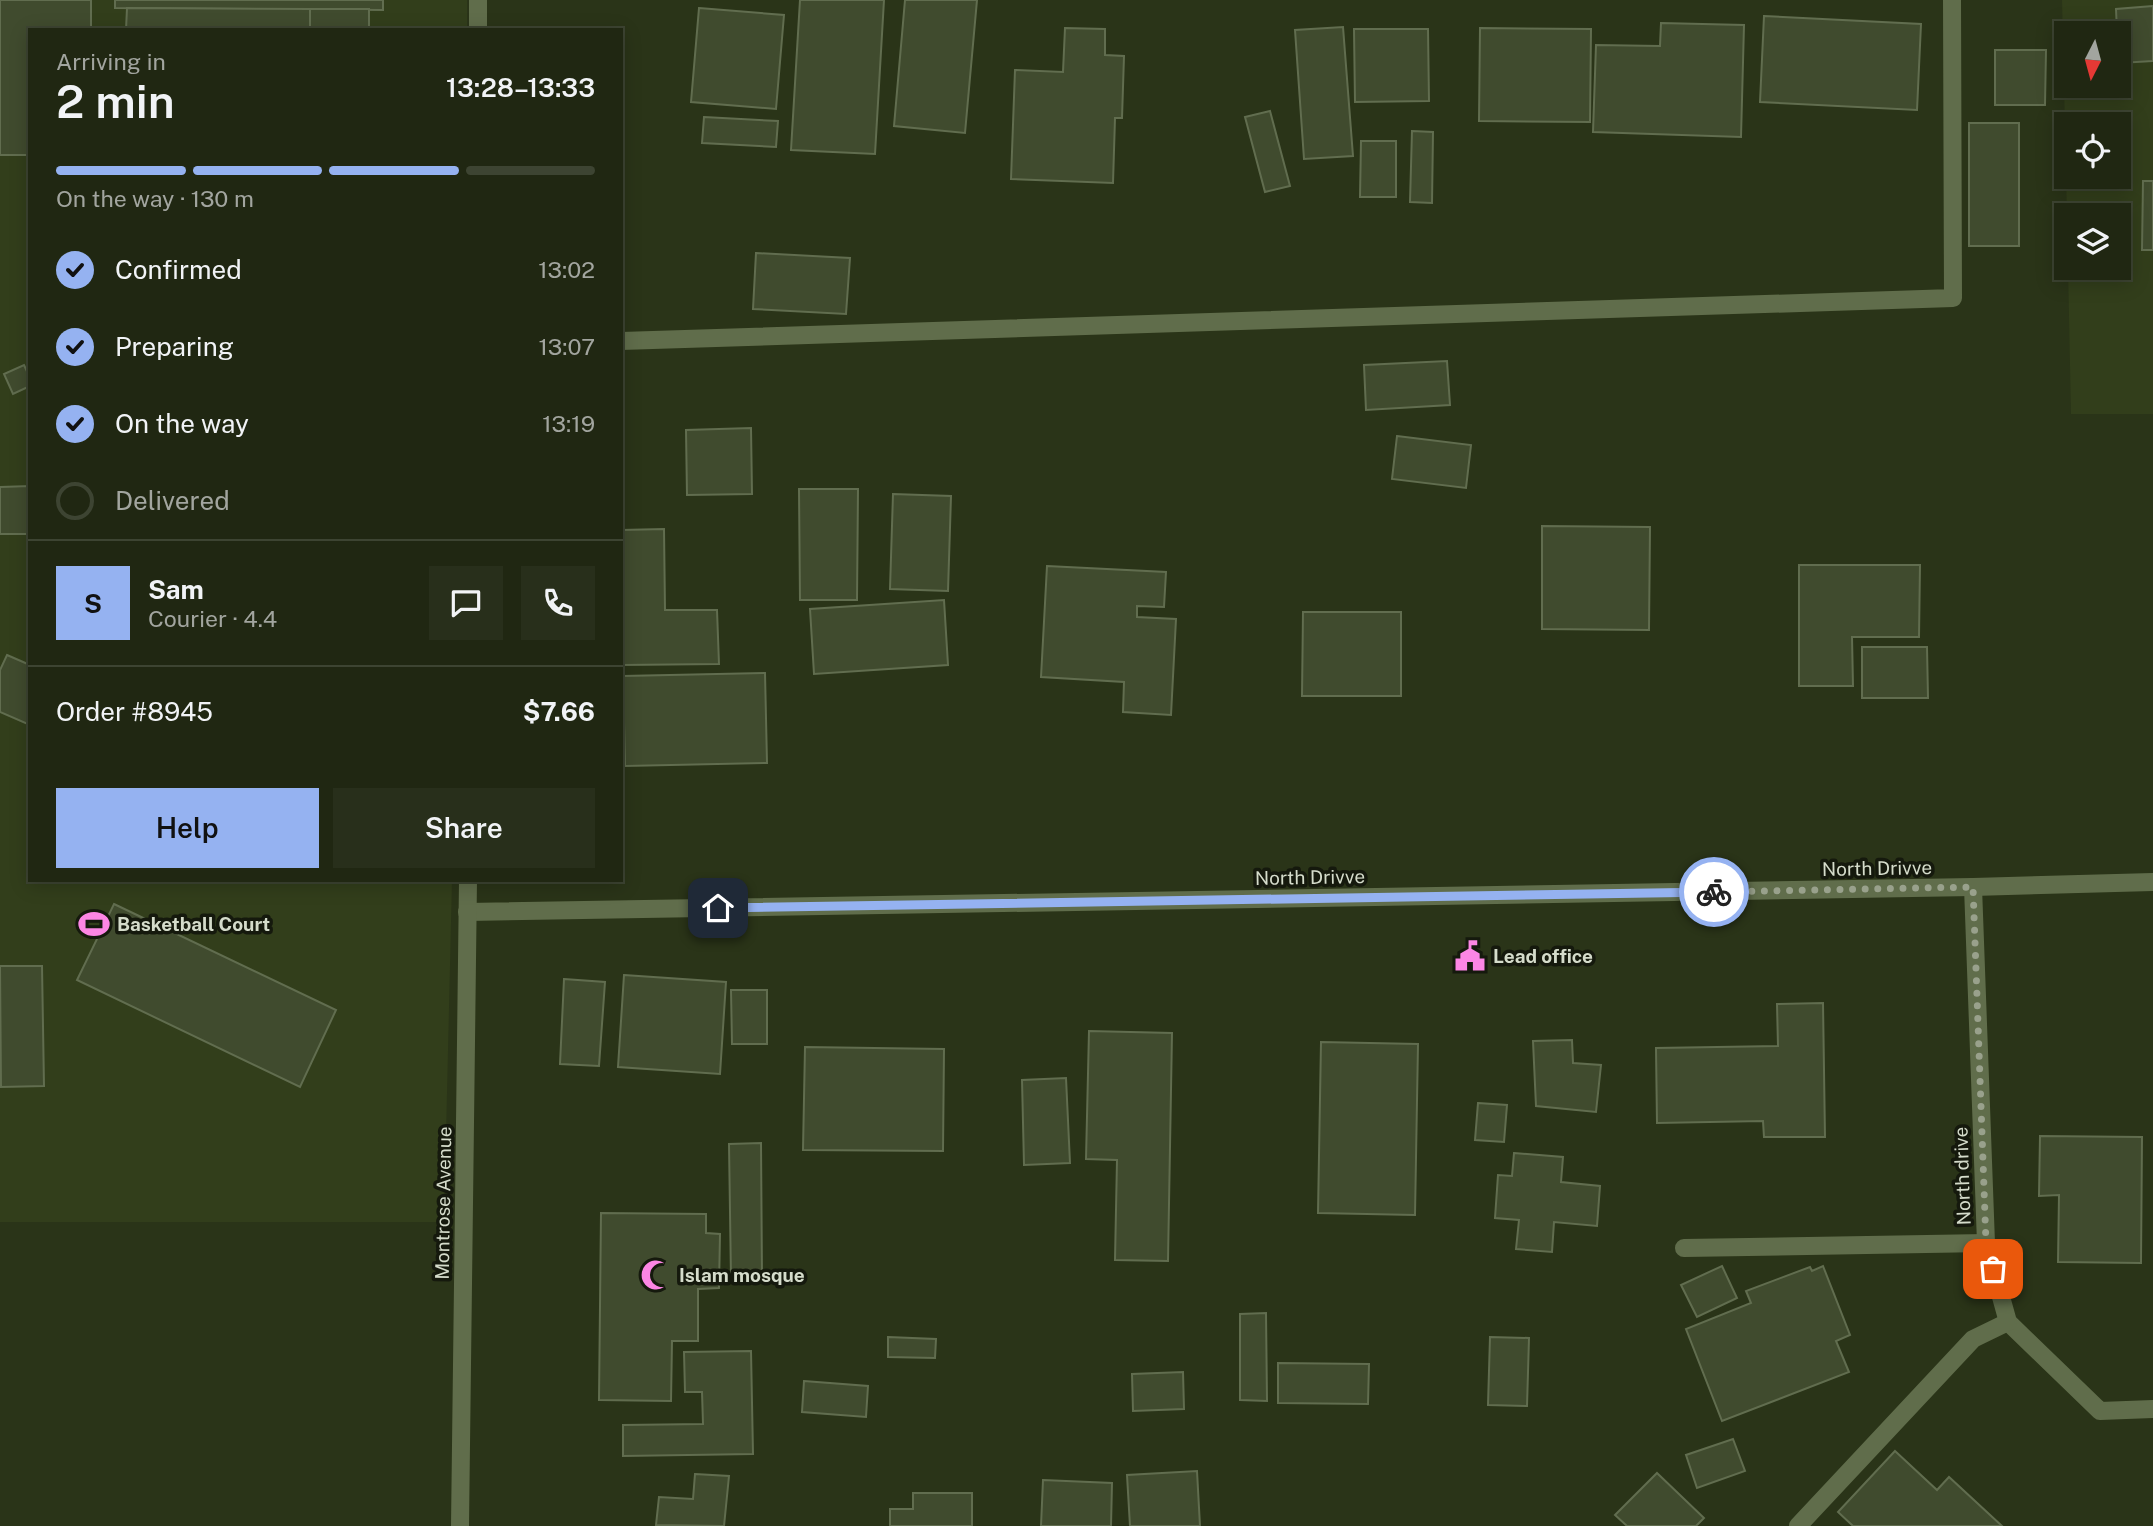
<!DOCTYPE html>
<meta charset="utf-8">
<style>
body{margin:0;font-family:"Public Sans",sans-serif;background:#282f1b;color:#f1f3f6;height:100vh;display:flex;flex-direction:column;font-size:26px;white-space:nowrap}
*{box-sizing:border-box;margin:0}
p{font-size:23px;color:#a2a59f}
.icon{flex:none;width:38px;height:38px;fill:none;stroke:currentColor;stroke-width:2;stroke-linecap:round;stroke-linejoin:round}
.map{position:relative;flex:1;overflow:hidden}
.drawer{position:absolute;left:28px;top:28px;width:595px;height:854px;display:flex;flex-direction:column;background:#202712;border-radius:0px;box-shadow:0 4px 18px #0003,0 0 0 2px #3d4432}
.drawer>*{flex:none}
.needle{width:46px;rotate:186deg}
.buttons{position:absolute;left:2054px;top:21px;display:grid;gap:14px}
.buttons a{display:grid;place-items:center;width:77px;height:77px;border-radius:0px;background:#202712;box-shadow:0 4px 18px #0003,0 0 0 2px #3d4432;font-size:35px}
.pin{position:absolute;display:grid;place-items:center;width:60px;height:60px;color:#fff;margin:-30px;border-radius:14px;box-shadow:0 4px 10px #0006}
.courier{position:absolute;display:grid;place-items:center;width:70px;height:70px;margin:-35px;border:5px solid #95b2f1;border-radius:50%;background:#fff;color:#222;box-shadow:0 2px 9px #0007}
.summary em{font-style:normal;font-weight:600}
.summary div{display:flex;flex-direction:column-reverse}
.summary{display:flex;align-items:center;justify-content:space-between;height:119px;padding:0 28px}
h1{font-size:46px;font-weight:600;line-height:52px}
.bar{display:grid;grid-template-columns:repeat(4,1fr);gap:10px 7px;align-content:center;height:84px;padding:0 28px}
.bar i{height:9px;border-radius:5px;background:#3d4432}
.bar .selected{background:#95b2f1}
.bar p{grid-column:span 4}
.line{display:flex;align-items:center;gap:18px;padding:0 28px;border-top:2px solid #3d4432}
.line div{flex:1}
.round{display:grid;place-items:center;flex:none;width:74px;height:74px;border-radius:0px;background:#282f1b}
ol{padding:0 28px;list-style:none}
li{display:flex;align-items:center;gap:21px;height:77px}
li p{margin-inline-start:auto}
li .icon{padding:7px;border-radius:50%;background:#95b2f1;color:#111;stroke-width:4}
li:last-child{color:#a2a59f}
li i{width:38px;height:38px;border:4px solid #3d4432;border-radius:50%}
.button{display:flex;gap:14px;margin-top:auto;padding:14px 28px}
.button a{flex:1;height:80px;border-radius:0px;background:#95b2f1;color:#111;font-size:28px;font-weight:600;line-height:80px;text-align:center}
.button a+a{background:#282f1b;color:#f1f3f6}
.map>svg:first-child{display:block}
.built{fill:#323e1b;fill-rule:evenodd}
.building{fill:#404b2e;stroke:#616d4f;stroke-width:2}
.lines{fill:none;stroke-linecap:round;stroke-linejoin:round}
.service{stroke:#606d4b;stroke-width:18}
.minor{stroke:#606d4b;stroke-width:18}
.tertiary{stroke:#606d4b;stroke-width:18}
.done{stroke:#99a18c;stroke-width:7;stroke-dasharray:0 12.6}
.route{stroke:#95b2f1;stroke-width:9}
.labels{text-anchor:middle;stroke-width:7;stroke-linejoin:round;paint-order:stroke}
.street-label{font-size:19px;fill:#d5dccb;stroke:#15190d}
.poi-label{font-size:19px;font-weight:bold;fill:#d5dccb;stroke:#15190d;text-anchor:start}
</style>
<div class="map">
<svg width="2153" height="1526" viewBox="0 0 2153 1526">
<rect width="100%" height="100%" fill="#2a3418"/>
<g class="built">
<path d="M0,0h467v30h-437v850h422l-8,342h-444z"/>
<path d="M2062,0h91v414h-82l-3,-146h51v-53l-52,1zM2067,33h52v53h-52zM2067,124h52v53h-52z"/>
</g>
<g class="building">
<path d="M0,0h91v30h-61v125h-30z"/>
<path d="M115,0h268v10l-268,-2z"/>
<path d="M800,0h84l-9,154 -84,-4z"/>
<path d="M905,0h72l-12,133 -71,-7z"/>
<path d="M2153,6v55l-33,2 -1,-30h-2l-1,-24z"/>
<path d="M127,8l183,1v21h-184z"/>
<path d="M699,8l85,7 -8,94 -85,-7z"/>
<rect x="310" y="9" width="59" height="21"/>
<path d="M1764,16l157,8 -4,86 -157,-8z"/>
<path d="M1661,23l83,2 -3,112 -148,-5 3,-87 64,1z"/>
<path d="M1343,27l10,129 -49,3 -9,-129z"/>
<path d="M1065,28l40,1v26l19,1 -2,62h-7l-2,65 -102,-4 4,-109 48,2z"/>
<path d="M1480,28l111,1 -1,93 -111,-1z"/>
<path d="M1354,29h74l1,72 -74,1z"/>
<path d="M1995,50h51l-1,55h-50z"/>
<path d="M1270,111l20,75 -25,6 -20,-75z"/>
<path d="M704,117l74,4 -2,26 -74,-4z"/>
<rect x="1969" y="123" width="50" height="123"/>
<path d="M1412,131l21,1 -1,71 -22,-1z"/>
<path d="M1361,141h35v56h-36z"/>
<path d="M2143,181h10v69h-11z"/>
<path d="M756,253l94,5 -4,56 -93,-5z"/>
<path d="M1447,361l3,44 -84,5 -2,-45z"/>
<path d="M24,365l6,13v8l-17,8 -9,-20z"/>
<path d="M751,428l1,66 -65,1 -1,-65z"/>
<path d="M1397,436l74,9 -5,43 -74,-9z"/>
<path d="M30,486v48h-30v-47z"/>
<path d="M799,489h59l-1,111h-57z"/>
<path d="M893,494l58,2 -3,95 -58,-2z"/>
<path d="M1542,526l108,1 -1,103 -107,-1z"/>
<path d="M664,529l1,81h52l2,54 -98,1v-135z"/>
<path d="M1799,565h121l-1,72h-67l1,49h-54z"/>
<path d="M1047,566l119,6 -2,35 -27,-1v11l39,2 -5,96 -48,-3 1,-30 -83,-5z"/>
<path d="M944,600l4,65 -134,9 -4,-65z"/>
<path d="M1303,612h98v84h-99z"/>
<path d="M1862,647h65l1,51h-66z"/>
<path d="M7,655l23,10v60l-30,-13v-42z"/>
<path d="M765,673l2,90 -142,3 -2,-90z"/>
<path d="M114,904l222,106 -36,77 -223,-107z"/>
<path d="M0,966h42l2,120 -43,1z"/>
<path d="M624,975l102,7 -6,92 -102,-7z"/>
<path d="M564,979l41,3 -6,84 -39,-2z"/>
<path d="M731,990h36v54h-35z"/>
<path d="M1823,1003l2,134h-61l-1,-16 -106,2 -1,-75 122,-2 -1,-42z"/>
<path d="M1089,1031l83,2 -4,228 -53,-1 2,-100 -31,-1z"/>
<path d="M1572,1040l1,23 28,2 -5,47 -60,-6 -3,-65z"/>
<path d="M1321,1042l97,2 -3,171 -97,-2z"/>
<path d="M805,1047l139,2 -1,102 -140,-1z"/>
<path d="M1066,1078l4,85 -46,2 -2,-85z"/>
<path d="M1478,1103l29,2 -3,37 -29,-2z"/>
<path d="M2040,1136l102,1 -1,126 -83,-1 1,-67 -20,1z"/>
<path d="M761,1143l1,136h-31l-2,-135z"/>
<path d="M1514,1153l49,4 -2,25 39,4 -3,40 -43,-4 -2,30 -36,-3 3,-29 -24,-2 3,-43 14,1z"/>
<path d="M601,1213l105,1v19l14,1 -1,54 -21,1v52h-26l-1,60 -72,-1z"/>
<path d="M1722,1266l15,32 -40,19 -16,-32z"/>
<path d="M1823,1266l27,69 -14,6 13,31 -127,49 -36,-92 65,-26 -5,-12 64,-24 2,4z"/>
<path d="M1266,1313l1,88 -27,-1v-86z"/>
<path d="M888,1337l48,2 -1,19 -47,-1z"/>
<path d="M1490,1337l39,1 -2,68 -39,-1z"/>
<path d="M751,1351l2,103 -130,2v-31l80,-1 -1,-32h-17l-1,-40z"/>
<path d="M1278,1363l91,1 -1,40 -90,-1z"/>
<path d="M1183,1372l1,37 -51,2 -1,-37z"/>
<path d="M804,1381l64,5 -2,31 -64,-5z"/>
<path d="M1733,1439l12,32 -48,17 -11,-33z"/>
<path d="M1895,1451l42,39 12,-13 53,49h-149l-15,-14z"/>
<path d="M1197,1471l3,55h-70l-3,-51z"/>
<path d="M1657,1473l47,45 -8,8h-69l-12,-11z"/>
<path d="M695,1474l34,2 -5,50 -68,-1 3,-28 34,2z"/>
<path d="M1043,1480l69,3 -1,43h-70z"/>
<path d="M913,1493h59v33h-82v-17h23z"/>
</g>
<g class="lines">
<g class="service">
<path d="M621,341l1332,-43 -1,-298"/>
<path d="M1973,887l13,356 22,79 92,89 53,-2"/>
<path d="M1684,1248l302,-5"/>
<path d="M1798,1526l175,-187 35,-17"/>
</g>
<path class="minor" d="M467,912l1506,-25 180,-5"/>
<g class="tertiary">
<path d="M478,30v-30"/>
<path d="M460,1526l8,-646"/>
</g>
</g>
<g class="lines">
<path class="done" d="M1714,892l259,-5 13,356 7,26"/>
<path class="route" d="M718,908l996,-16"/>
</g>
<defs>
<g id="stadium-bare" transform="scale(2.415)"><path d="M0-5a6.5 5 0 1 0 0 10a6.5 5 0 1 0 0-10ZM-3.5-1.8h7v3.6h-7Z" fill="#fc86e4" stroke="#15190d" stroke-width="2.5" paint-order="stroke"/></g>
<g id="civic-bare" transform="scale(2.415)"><path d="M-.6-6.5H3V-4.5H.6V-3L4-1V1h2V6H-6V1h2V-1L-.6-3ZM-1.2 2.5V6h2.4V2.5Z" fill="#fc86e4" stroke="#15190d" stroke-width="2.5" paint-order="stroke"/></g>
<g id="mosque-bare" transform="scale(2.415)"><path d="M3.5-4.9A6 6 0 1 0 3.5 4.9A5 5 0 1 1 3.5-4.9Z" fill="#fc86e4" stroke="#15190d" stroke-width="2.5" paint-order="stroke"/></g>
</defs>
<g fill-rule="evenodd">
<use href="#stadium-bare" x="94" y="924"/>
<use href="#civic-bare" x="1470" y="956"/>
<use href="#mosque-bare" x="656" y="1275"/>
</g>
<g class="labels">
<g class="street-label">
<text transform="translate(1877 868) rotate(-1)" y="7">North Drivve</text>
<text transform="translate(1310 877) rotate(-1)" y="7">North Drivve</text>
<text transform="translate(1962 1176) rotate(-92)" y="7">North drive</text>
<text transform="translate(443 1203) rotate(-89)" y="7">Montrose Avenue</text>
</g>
<g class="poi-label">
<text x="117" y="931">Basketball Court</text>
<text x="1493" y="963">Lead office</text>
<text x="679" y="1282">Islam mosque</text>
</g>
</g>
</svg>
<div class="buttons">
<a><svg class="needle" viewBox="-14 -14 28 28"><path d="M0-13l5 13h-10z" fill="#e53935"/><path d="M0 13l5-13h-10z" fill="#a2a59f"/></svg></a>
<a><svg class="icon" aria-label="locate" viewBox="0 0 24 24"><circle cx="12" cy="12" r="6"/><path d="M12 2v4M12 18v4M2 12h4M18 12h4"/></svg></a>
<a><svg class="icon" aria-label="layers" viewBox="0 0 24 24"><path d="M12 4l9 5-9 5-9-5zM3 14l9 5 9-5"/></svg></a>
</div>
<div class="pin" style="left:1993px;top:1269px;background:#ea580c"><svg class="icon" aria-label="bag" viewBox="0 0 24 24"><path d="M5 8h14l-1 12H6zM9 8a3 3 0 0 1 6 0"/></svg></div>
<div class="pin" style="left:718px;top:908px;background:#1f2937"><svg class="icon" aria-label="home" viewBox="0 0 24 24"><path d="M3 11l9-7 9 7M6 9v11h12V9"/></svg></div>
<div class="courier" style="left:1714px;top:892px"><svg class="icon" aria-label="bike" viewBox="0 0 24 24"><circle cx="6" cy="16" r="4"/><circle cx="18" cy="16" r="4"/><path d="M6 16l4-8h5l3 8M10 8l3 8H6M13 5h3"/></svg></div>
<section class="drawer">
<div class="summary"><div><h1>2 min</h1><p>Arriving in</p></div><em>13:28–13:33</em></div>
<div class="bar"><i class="selected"></i><i class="selected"></i><i class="selected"></i><i></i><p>On the way · 130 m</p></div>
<ol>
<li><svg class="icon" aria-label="check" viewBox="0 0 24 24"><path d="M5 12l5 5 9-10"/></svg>Confirmed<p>13:02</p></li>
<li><svg class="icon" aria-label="check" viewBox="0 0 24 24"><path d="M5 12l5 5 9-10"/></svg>Preparing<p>13:07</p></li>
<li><svg class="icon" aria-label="check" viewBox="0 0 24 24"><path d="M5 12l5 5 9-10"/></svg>On the way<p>13:19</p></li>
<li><i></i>Delivered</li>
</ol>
<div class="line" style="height:126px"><b class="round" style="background:#95b2f1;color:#111">S</b><div><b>Sam</b><p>Courier · 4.4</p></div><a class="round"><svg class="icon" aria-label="chat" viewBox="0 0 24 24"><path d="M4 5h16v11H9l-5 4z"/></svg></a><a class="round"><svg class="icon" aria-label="phone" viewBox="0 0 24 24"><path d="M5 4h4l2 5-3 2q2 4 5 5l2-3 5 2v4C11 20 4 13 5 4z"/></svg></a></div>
<div class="line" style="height:91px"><div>Order #8945</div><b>$7.66</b></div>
<div class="button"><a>Help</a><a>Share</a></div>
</section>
</div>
